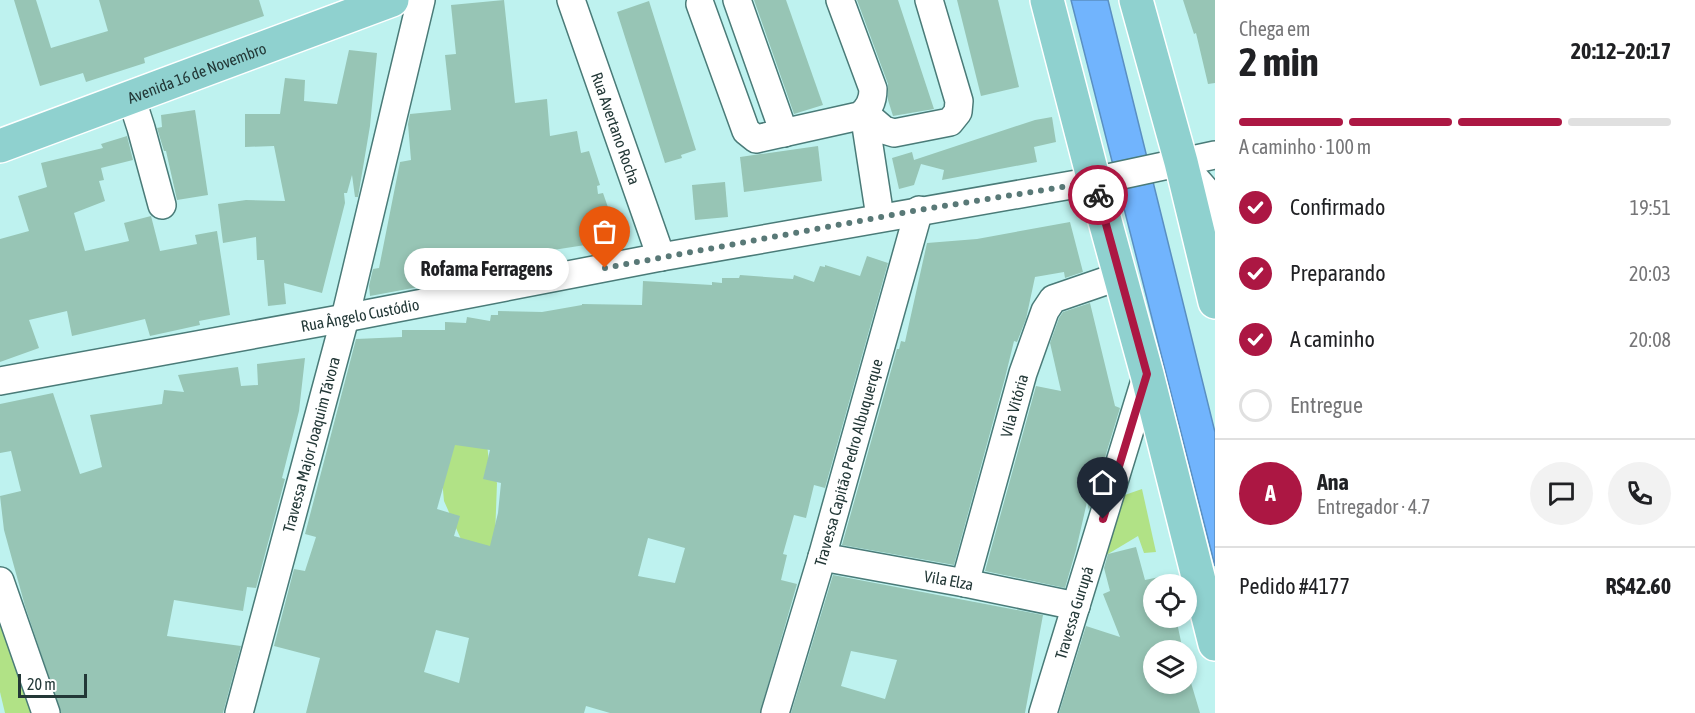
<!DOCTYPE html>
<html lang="pt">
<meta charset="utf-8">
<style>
body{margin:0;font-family:"Asap Condensed",sans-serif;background:#f2f2f2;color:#202124;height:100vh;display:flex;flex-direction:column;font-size:22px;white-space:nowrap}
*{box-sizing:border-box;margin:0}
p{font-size:20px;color:#757577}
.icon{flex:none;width:33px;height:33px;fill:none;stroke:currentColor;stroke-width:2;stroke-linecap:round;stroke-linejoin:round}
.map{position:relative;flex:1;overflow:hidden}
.side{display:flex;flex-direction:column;background:#fff;width:480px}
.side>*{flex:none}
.controls{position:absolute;left:1143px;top:574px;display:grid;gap:12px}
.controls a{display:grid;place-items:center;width:54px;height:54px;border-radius:50%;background:#fff;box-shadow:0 3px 9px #0003;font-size:30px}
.scale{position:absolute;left:18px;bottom:15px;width:69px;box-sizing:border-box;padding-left:6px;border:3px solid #233837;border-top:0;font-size:16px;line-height:21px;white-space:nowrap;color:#233837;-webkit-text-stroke:4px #fff;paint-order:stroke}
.pin{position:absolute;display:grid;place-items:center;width:51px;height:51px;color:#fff;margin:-62px -26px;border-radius:50% 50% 50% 0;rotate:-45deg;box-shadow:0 0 6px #0007}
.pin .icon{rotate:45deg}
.courier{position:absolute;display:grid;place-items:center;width:60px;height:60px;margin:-30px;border:4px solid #ac1743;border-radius:50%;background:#fff;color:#222;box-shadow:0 2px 8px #0007}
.bubble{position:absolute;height:42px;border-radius:21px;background:#fff;box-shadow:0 3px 9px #0003;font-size:20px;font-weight:700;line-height:42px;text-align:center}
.overview em{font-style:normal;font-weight:700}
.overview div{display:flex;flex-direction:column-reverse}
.overview{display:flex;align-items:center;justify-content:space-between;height:102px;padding:0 24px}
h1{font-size:39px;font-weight:700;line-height:45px}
.bar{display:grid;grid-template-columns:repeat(4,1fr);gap:9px 6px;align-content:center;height:72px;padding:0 24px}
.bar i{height:8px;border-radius:4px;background:#e0e0e0}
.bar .selected{background:#ac1743}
.bar p{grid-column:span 4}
.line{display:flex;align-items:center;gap:15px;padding:0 24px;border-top:2px solid #e0e0e0}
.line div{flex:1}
.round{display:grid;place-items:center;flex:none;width:63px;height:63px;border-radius:32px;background:#f2f2f2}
ol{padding:0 24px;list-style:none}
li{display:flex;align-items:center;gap:18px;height:66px}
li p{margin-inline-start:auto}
li .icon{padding:6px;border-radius:50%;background:#ac1743;color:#fff;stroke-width:4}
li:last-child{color:#757577}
li i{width:33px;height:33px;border:3px solid #e0e0e0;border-radius:50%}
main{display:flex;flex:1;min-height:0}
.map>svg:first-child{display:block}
.green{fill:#b1e286}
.water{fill:#71b4fd;stroke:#5a8fc2;stroke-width:1.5}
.building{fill:#97c5b5;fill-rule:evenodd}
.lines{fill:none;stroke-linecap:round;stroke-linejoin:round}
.minor-casing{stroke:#4a7b78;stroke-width:30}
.major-casing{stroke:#fff;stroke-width:36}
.minor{stroke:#fff;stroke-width:27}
.major{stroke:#8fd1cf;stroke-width:33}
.done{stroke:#597977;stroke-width:6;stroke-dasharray:0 10.8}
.route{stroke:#ac1743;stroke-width:8}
.labels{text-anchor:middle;stroke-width:5;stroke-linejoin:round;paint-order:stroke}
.street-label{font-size:16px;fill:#233837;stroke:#fff}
</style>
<main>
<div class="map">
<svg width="1215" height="713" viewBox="0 0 1215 713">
<rect width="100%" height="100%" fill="#bef2ef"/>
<g class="green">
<path d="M451,438l36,6 2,18 8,21 -2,54 27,12 -58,-3 -20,-45 -3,-32z"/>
<path d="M1142,489l14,63 -12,1 -6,-17 -35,21 16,-60z"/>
<path d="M0,599l39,114h-34l-5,-21z"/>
</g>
<path class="water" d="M1071,0h37l107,432v134z"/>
<g class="building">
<path d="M14,0h22l15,48 57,-17 -9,-31h160l5,16 -120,42 1,5 -59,19 -3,-9 -43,13z"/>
<path d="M504,0l11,103 32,-4 3,37 27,-5 4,22 8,-2 11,34 -3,1 1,8 5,-1 15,43 -8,1 1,4 -103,16 2,13 -140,26 -1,-10 4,-17 6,-1 21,-106 11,-2 -3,-36 2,-10 41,-4 -6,-55 11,-1 -5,-49z"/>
<path d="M754,0h32l37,105 -29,9z"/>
<path d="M857,0h41l36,109 -41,7 -5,-16v-16z"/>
<path d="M957,0h41l21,87 -38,9z"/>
<path d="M1183,0h32v83l-7,1 -12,-51 -2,1z"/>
<path d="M649,1l47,149 -15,5 1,3 -17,5 -48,-151z"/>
<path d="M349,50l28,3 -7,73 -12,71h-3l-3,-22 -5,18h-3l1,10 -23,90 -38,-10 2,21 -18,2 -4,-46h-7l-1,-23 -33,6 -5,-39 28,-4 39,1 -11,-55 -29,1v-33h35l5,-36 20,2 -1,21 33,3z"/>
<path d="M195,110l13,85 -31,5 -11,-49h-2l-7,-23 5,-1 -1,-12z"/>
<path d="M1052,117l4,25 -22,5 3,15 -95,18 2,-10 -23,-6 -7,21 -15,4 -7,-31 20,-6 2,8 121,-40z"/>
<path d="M127,136l6,24 -32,8 3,12 -5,1 6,20 -31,12 11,38 44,-10 -5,-18 27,-7 9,35 37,-7 -2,-9 22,-4 13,84 -31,6 1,4 -50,11 -5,-17 -73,17 -5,-25 -38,9 10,28 -39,14v-123l29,-8 -11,-35 29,-9 -6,-24 62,-15 -2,-4z"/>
<path d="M818,146l4,35 -78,11 -4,-35z"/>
<path d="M725,182l3,35 -33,3 -3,-35z"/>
<path d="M1070,222l13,50 -18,6 -1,-6 -29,5 -9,42 -9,23 -3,-1 -9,37 -51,187 -112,-20 55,-196h2l2,-8 4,1 22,-99 50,-4z"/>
<path d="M867,256l21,7 -63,225 -11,-3 -8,33 -12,-3 -11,39 4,1 -6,25 16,4 -37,129h-150l-24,-7 -2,7h-278l14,-55 -46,-12 20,-77 11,2 11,-34 -11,-3 51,-195 46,-2v-7h43v-8l21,1 1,-6 23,4 1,-6h7v-4l44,1 40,-7v-1l60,1 1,-24 69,4v-3l10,1v-5h17l1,-3 53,4 1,-4 20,7 6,-16 5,1v-2l35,11zM455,445l35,5 -7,29 18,4 -3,30 -8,33 -36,-10 6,-20 -23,-7zM648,538l37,10 -10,35 -37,-7zM436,630l33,8 -10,45 -35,-11z"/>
<path d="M1090,303l25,103 5,2 -31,102 -2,-8 -11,48 -11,38 -80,-17 51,-185 25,5 -11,-48 9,-25 4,-6z"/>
<path d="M305,358l-6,53 -17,67 3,1 -29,109 -9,-1 -4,24 -69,-11 -7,36 74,10 -18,67h-162l-36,-107 -21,-76 -4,-34 21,-5 -10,-40 -11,2v-49l53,-11 27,81 22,-7 -12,-52 72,-11 2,-14 20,2 -6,-17 60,-8 3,19 17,-1 -1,-21z"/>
<path d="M1136,547l9,33 19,-4 2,9h-12v33h22l7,33h-29v33h32v-18l14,47h-141l27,-87 34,11 -17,-43 7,-3 -6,-23 4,-14z"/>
<path d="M833,575l210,40 -18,98h-234zM851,651l46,9 -12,39 -44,-13z"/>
</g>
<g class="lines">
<g class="minor-casing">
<g id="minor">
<path id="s1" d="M571,0l90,257"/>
<path d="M737,0l47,133"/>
<path d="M700,4l46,127 10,8 103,-23c10,-6 14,-15 14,-27l-33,-89"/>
<path d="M131,97l10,31 21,77"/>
<path d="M864,113l20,17 10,3 56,-11 8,-10 1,-11 -30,-101"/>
<path d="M864,113l16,104"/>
<path d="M1181,162l26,30 8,22"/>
<path id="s2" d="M0,381l345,-63 316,-61 433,-76 121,-26"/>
<path id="s3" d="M822,557l143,26 111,23"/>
<path d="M0,581l46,132"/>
<path id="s4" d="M965,583l58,-210 22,-62 8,-12 67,-23"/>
<path id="s5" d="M239,713l106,-395 76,-318"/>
<path id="s6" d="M775,713l47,-156 97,-347"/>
<path id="s7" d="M1043,713l104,-339"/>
</g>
</g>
<g class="major-casing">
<g id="major">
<path d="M1047,0l47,181 53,193 68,270"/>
<path d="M1136,0l45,162 34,140"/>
<path id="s8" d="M0,146l392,-146"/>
</g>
</g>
<use href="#minor" class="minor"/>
<use href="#major" class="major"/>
</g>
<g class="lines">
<path class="done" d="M605,268l314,-58 175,-28 4,13"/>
<path class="route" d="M1098,195l49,179 -44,145"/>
</g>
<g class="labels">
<g class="street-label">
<text dy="6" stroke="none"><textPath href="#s8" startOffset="210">Avenida 16 de Novembro</textPath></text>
<text dy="6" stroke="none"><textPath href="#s1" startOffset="136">Rua Avertano Rocha</textPath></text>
<text dy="6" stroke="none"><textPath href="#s2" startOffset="366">Rua Ângelo Custódio</textPath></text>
<text dy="6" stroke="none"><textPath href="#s4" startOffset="184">Vila Vitória</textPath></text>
<text dy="6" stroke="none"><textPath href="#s5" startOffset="278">Travessa Major Joaquim Távora</textPath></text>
<text dy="6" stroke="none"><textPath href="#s6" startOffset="261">Travessa Capitão Pedro Albuquerque</textPath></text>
<text dy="6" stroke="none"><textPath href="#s3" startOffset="129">Vila Elza</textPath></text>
<text dy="6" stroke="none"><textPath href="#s7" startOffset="105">Travessa Gurupá</textPath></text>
</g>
</g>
</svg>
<div class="controls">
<a><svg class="icon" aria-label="locate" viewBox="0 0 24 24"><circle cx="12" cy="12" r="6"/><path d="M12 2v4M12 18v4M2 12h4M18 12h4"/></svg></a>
<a><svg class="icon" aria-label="layers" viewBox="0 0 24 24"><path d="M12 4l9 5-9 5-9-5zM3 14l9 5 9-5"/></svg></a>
</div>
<div class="scale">20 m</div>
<div class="pin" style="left:605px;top:268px;background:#ea580c"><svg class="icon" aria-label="bag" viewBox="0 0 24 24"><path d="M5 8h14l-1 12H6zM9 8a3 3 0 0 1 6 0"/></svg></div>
<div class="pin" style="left:1103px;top:519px;background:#1f2937"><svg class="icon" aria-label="home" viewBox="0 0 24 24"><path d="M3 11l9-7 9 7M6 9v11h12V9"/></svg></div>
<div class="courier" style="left:1098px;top:195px"><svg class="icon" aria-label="bike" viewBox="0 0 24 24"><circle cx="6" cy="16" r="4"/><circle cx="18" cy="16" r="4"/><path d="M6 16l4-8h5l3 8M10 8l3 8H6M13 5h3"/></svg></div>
<div class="bubble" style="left:404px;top:248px;width:165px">Rofama Ferragens</div>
</div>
<section class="side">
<div class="overview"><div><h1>2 min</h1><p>Chega em</p></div><em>20:12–20:17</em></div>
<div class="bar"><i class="selected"></i><i class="selected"></i><i class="selected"></i><i></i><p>A caminho · 100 m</p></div>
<ol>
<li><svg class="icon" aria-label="check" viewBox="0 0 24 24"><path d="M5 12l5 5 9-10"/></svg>Confirmado<p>19:51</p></li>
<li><svg class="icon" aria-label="check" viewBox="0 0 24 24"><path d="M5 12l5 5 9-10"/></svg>Preparando<p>20:03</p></li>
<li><svg class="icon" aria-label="check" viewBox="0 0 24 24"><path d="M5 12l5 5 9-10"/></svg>A caminho<p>20:08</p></li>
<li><i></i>Entregue</li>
</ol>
<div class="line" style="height:108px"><b class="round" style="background:#ac1743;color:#fff">A</b><div><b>Ana</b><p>Entregador · 4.7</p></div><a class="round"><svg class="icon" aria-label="chat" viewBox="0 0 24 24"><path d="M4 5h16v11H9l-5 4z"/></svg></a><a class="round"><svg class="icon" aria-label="phone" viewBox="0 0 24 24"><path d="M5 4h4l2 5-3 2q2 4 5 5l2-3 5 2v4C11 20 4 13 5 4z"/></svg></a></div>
<div class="line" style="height:78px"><div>Pedido #4177</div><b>R$42.60</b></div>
</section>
</main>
